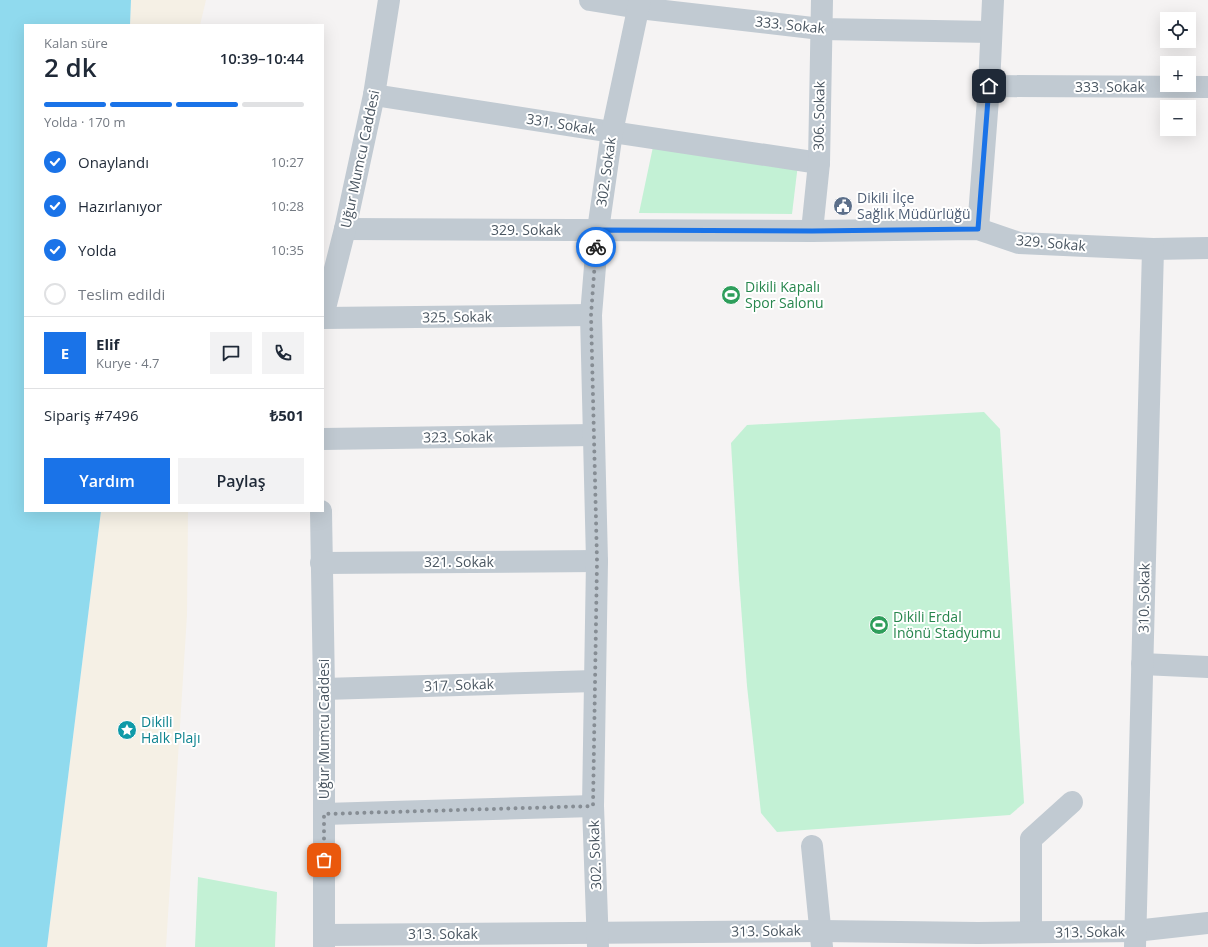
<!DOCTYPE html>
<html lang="tr">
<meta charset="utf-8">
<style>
body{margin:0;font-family:"Open Sans",sans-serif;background:#f2f2f3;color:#1f2937;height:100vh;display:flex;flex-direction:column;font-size:15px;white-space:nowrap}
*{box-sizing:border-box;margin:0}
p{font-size:13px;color:#747a83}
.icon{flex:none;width:22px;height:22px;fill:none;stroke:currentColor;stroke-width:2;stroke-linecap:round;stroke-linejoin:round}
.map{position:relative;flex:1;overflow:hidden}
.panel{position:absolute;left:24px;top:24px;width:300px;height:488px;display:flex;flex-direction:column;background:#fff;border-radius:0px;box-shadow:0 4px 16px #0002}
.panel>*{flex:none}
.buttons{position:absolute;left:1160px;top:12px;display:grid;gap:8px}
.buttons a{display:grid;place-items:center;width:36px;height:36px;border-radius:0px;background:#fff;box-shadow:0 4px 16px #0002;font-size:20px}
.pin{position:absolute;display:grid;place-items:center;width:34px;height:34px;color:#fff;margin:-17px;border-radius:8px;box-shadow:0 2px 6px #0006}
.courier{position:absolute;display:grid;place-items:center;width:40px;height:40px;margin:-20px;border:3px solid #1a73e8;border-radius:50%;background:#fff;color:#222;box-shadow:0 1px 5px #0007}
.head em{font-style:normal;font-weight:600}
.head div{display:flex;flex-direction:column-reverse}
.head{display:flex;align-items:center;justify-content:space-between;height:68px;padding:0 20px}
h1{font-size:26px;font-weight:600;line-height:30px}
.bar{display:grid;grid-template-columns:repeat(4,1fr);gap:6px 4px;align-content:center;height:48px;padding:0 20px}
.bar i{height:5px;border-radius:3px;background:#e0e1e3}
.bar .active{background:#1a73e8}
.bar p{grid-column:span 4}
.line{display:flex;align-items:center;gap:10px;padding:0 20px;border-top:1px solid #e0e1e3}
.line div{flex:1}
.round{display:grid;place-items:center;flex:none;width:42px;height:42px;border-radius:0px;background:#f2f2f3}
ol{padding:0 20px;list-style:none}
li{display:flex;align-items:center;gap:12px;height:44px}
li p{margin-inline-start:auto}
li .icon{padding:4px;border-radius:50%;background:#1a73e8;color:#fff;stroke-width:4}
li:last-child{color:#747a83}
li i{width:22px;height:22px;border:2px solid #e0e1e3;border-radius:50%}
.button{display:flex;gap:8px;margin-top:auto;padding:8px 20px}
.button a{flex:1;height:46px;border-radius:0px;background:#1a73e8;color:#fff;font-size:16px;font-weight:600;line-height:46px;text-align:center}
.button a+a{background:#f2f2f3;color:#1f2937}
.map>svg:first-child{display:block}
.green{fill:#c3f1d5}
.sand{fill:#f5f0e5}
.water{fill:#90daee}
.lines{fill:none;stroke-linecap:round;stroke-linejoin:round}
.minor{stroke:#c1cad2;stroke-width:22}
.done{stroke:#868d94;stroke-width:4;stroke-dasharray:0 7.2}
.route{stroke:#1a73e8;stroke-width:5}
.labels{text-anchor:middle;stroke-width:4;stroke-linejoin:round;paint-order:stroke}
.street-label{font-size:14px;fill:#4a5661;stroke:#fff}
.service-label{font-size:14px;fill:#4e5e75;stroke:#fff;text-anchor:start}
.leisure-label{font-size:14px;fill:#27864d;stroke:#fff;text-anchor:start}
.culture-label{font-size:14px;fill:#0d838f;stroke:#fff;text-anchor:start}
</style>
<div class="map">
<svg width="1208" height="947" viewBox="0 0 1208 947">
<rect width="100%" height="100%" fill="#f5f3f3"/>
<g class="green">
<path d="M654,142l144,22 -6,50 -153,-1z"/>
<path d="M984,412l16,17 24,374 -14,12 -233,17 -16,-19 -14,-127 -8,-107 -8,-136 16,-18z"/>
<path d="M198,877l79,15 -2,55h-80z"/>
</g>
<g class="sand">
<path d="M131,0h75l-6,25h-70z"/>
<path d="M101,511h87l-1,104 -21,332h-119z"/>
</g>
<path class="water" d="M0,0h131l-1,25h-105v486h76l-54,436h-47z"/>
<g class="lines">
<g class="minor">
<path d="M590,0l49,8 182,21 170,3"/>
<path d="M989,86l219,1"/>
<path d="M374,95l238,37 207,31"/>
<path d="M345,229l467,2 166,-2 41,14 134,6 55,-1"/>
<path d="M978,229l11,-143 4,-86"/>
<path d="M812,231l7,-68 3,-163"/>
<path d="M323,316l22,-87 29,-134 15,-95"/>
<path d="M323,318l268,-3"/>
<path d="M323,439l270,-4"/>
<path d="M321,511l3,178v258"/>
<path d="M321,563l276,-2"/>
<path d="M1142,664l66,3"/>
<path d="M324,689l271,-8"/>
<path d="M324,814l269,-8"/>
<path d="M812,846l10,101"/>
<path d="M1031,932v-93l41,-37"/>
<path d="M325,935l496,-4 157,2 157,-2 73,-8"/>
<path d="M598,947l-5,-141 4,-245 -6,-246 7,-85 14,-98 28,-132"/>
<path d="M1135,947l18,-698"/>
</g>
</g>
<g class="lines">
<path class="done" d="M324,860v-46l269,-8 4,-245 -6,-246 5,-68"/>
<path class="route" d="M596,247l2,-17 214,1 166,-2 11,-143"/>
</g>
<defs>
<g id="civic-disc" transform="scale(1)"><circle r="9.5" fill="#5c6f8a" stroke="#fff"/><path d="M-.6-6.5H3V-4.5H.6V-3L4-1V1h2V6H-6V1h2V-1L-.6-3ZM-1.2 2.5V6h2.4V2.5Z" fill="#fff"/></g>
<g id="stadium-disc" transform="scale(1)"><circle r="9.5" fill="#2e9e5b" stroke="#fff"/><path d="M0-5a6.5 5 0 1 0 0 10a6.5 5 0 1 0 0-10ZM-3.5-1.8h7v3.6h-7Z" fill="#fff"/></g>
<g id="sight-disc" transform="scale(1)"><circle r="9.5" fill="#0f9aa8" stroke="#fff"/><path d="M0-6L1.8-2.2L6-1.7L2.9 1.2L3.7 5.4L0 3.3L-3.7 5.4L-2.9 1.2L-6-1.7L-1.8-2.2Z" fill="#fff"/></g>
</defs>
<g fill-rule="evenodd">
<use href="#civic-disc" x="843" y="206"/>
<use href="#stadium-disc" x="731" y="295"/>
<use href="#stadium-disc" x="879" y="625"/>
<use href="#sight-disc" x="127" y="730"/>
</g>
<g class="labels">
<g class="street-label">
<text transform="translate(790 25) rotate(6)" y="5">333. Sokak</text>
<text x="1110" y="92">333. Sokak</text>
<text transform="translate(819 116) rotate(-89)" y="5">306. Sokak</text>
<text transform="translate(561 124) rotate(9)" y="5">331. Sokak</text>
<text transform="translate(360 159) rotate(-78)" y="5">Uğur Mumcu Caddesi</text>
<text transform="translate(606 172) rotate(-82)" y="5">302. Sokak</text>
<text x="526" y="235">329. Sokak</text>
<text transform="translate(1051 243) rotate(5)" y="5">329. Sokak</text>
<text transform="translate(457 317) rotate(-1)" y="5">325. Sokak</text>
<text transform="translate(458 437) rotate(-1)" y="5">323. Sokak</text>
<text x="459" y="567">321. Sokak</text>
<text transform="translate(1144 598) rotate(-89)" y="5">310. Sokak</text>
<text transform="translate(459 685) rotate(-2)" y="5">317. Sokak</text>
<text transform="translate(324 729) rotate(-90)" y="5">Uğur Mumcu Caddesi</text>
<text transform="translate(595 855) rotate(-92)" y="5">302. Sokak</text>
<text transform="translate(766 931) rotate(-1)" y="5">313. Sokak</text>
<text transform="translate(1090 932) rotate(-1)" y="5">313. Sokak</text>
<text x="443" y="939">313. Sokak</text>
</g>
<g class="service-label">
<text x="857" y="203">Dikili İlçe<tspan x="857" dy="16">Sağlık Müdürlüğü</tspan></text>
</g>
<g class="leisure-label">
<text x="745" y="292">Dikili Kapalı<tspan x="745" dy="16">Spor Salonu</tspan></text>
<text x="893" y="622">Dikili Erdal<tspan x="893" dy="16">İnönü Stadyumu</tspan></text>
</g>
<g class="culture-label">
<text x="141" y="727">Dikili<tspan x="141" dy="16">Halk Plajı</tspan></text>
</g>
</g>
</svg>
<div class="buttons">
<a><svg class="icon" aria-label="locate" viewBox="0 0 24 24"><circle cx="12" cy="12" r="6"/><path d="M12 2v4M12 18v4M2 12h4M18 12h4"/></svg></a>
<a>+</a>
<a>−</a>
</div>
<div class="pin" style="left:324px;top:860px;background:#ea580c"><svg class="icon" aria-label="bag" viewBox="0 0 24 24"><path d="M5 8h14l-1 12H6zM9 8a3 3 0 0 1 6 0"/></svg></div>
<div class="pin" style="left:989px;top:86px;background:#1f2937"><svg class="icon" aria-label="home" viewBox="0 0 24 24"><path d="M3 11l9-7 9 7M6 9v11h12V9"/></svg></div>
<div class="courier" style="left:596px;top:247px"><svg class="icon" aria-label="bike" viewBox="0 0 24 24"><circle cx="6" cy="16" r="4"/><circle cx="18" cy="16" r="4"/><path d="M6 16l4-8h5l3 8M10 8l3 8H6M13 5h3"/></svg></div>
<section class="panel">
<div class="head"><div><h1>2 dk</h1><p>Kalan süre</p></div><em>10:39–10:44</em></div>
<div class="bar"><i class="active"></i><i class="active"></i><i class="active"></i><i></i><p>Yolda · 170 m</p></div>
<ol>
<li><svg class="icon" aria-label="check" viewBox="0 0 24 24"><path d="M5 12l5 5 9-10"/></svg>Onaylandı<p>10:27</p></li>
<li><svg class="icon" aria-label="check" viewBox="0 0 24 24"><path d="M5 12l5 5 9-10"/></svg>Hazırlanıyor<p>10:28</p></li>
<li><svg class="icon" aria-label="check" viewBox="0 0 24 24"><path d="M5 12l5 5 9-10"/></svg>Yolda<p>10:35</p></li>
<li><i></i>Teslim edildi</li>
</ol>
<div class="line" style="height:72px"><b class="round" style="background:#1a73e8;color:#fff">E</b><div><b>Elif</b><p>Kurye · 4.7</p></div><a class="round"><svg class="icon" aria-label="chat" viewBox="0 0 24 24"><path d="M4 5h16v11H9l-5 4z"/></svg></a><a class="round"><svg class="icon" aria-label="phone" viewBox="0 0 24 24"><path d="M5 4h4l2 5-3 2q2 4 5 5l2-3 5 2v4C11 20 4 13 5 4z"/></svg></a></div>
<div class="line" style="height:52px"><div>Sipariş #7496</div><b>₺501</b></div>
<div class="button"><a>Yardım</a><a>Paylaş</a></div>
</section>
</div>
